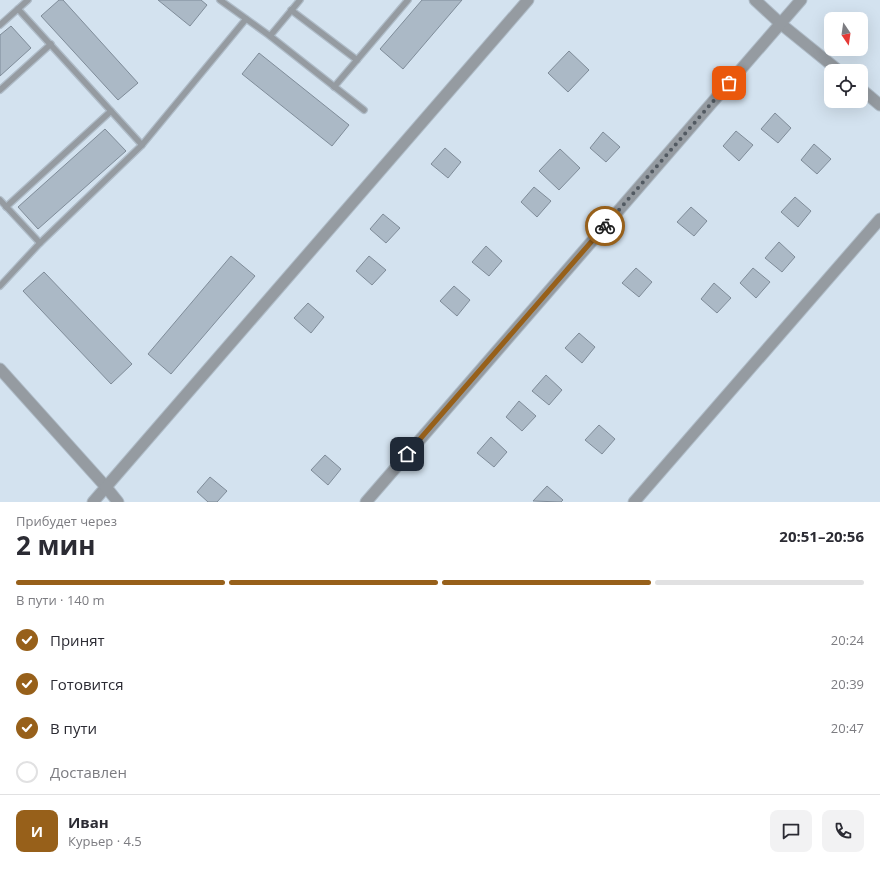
<!DOCTYPE html>
<html lang="ru">
<meta charset="utf-8">
<style>
body{margin:0;font-family:"Open Sans",sans-serif;background:#f2f2f3;color:#2b2b33;height:100vh;display:flex;flex-direction:column;font-size:15px;white-space:nowrap}
*{box-sizing:border-box;margin:0}
p{font-size:13px;color:#7c7c81}
.icon{flex:none;width:22px;height:22px;fill:none;stroke:currentColor;stroke-width:2;stroke-linecap:round;stroke-linejoin:round}
.map{position:relative;height:502px;overflow:hidden}
.side{display:flex;flex-direction:column;background:#fff;flex:1}
.side>*{flex:none}
.needle{width:26px;rotate:167deg}
.controls{position:absolute;left:824px;top:12px;display:grid;gap:8px}
.controls a{display:grid;place-items:center;width:44px;height:44px;border-radius:8px;background:#fff;box-shadow:0 4px 16px #0002;font-size:20px}
.pin{position:absolute;display:grid;place-items:center;width:34px;height:34px;color:#fff;margin:-17px;border-radius:8px;box-shadow:0 2px 6px #0006}
.courier{position:absolute;display:grid;place-items:center;width:40px;height:40px;margin:-20px;border:3px solid #97601a;border-radius:50%;background:#fff;color:#222;box-shadow:0 1px 5px #0007}
.summary em{font-style:normal;font-weight:700}
.summary div{display:flex;flex-direction:column-reverse}
.summary{display:flex;align-items:center;justify-content:space-between;height:68px;padding:0 16px}
h1{font-size:26px;font-weight:700;line-height:30px}
.bar{display:grid;grid-template-columns:repeat(4,1fr);gap:6px 4px;align-content:center;height:48px;padding:0 16px}
.bar i{height:5px;border-radius:3px;background:#e1e1e2}
.bar .active{background:#97601a}
.bar p{grid-column:span 4}
.line{display:flex;align-items:center;gap:10px;padding:0 16px;border-top:1px solid #e1e1e2}
.line div{flex:1}
.round{display:grid;place-items:center;flex:none;width:42px;height:42px;border-radius:8px;background:#f2f2f3}
ol{padding:0 16px;list-style:none}
li{display:flex;align-items:center;gap:12px;height:44px}
li p{margin-inline-start:auto}
li .icon{padding:4px;border-radius:50%;background:#97601a;color:#fff;stroke-width:4}
li:last-child{color:#7c7c81}
li i{width:22px;height:22px;border:2px solid #e1e1e2;border-radius:50%}
.map>svg:first-child{display:block}
.building{fill:#abb9c6;stroke:#7f8c99}
.lines{fill:none;stroke-linecap:round;stroke-linejoin:round}
.service-casing{stroke:#afbcc8;stroke-width:8}
.minor-casing{stroke:#afbcc8;stroke-width:13}
.service{stroke:#959ba1;stroke-width:5.5}
.minor{stroke:#959ba1;stroke-width:11}
.done{stroke:#525a62;stroke-width:4;stroke-dasharray:0 7.2}
.route{stroke:#97601a;stroke-width:5}
</style>
<div class="map">
<svg width="880" height="502" viewBox="0 0 880 502">
<rect width="100%" height="100%" fill="#d3e2ef"/>
<g class="building">
<path d="M59,0h4l75,83 -20,17 -77,-84z"/>
<path d="M158,0h43l6,5 -17,21z"/>
<path d="M422,0h40l-59,69 -23,-20z"/>
<path d="M11,26l20,22 -31,28v-41z"/>
<path d="M569,51l20,19 -21,22 -20,-19z"/>
<path d="M259,53l90,72 -17,21 -90,-72z"/>
<path d="M775,113l16,15 -13,15 -17,-14z"/>
<path d="M105,129l21,22 -88,78 -20,-22z"/>
<path d="M736,131l17,14 -14,16 -16,-15z"/>
<path d="M603,132l17,15 -14,15 -16,-14z"/>
<path d="M814,144l17,15 -14,15 -16,-14z"/>
<path d="M445,148l16,14 -13,16 -17,-14z"/>
<path d="M560,149l20,19 -21,22 -20,-19z"/>
<path d="M534,187l17,14 -14,16 -16,-15z"/>
<path d="M795,197l16,14 -13,16 -17,-15z"/>
<path d="M691,207l16,14 -13,15 -17,-14z"/>
<path d="M383,214l17,14 -14,15 -16,-14z"/>
<path d="M779,242l16,15 -13,15 -17,-14z"/>
<path d="M486,246l16,15 -13,15 -17,-14z"/>
<path d="M231,256l24,20 -84,98 -23,-20z"/>
<path d="M369,256l17,14 -14,15 -16,-14z"/>
<path d="M636,268l16,14 -13,15 -17,-14z"/>
<path d="M753,268l17,14 -14,16 -16,-15z"/>
<path d="M44,272l88,92 -21,20 -88,-93z"/>
<path d="M714,283l17,15 -14,15 -16,-14z"/>
<path d="M454,286l16,14 -13,16 -17,-15z"/>
<path d="M308,303l16,14 -13,16 -17,-15z"/>
<path d="M579,333l16,14 -13,16 -17,-15z"/>
<path d="M546,375l16,15 -13,15 -17,-14z"/>
<path d="M519,401l17,15 -14,15 -16,-14z"/>
<path d="M599,425l16,14 -13,15 -17,-14z"/>
<path d="M491,437l16,15 -13,15 -17,-14z"/>
<path d="M325,455l16,14 -13,16 -17,-15z"/>
<path d="M210,477l17,14 -10,11h-9l-11,-10z"/>
<path d="M547,486l16,14 -2,2 -28,-1z"/>
</g>
<g class="lines">
<g class="service-casing">
<g id="service">
<path d="M220,0l50,36 94,74"/>
<path d="M18,9l124,136"/>
<path d="M291,10l66,50"/>
<path d="M0,25l28,-25"/>
<path d="M270,36l30,-36"/>
<path d="M334,87l74,-87"/>
<path d="M0,90l51,-46"/>
<path d="M0,200l40,43"/>
<path d="M6,207l105,-96"/>
<path d="M0,286l40,-43 102,-98 104,-126"/>
</g>
</g>
<g class="minor-casing">
<g id="minor">
<path d="M755,0l26,24 58,47"/>
<path d="M861,89l19,16"/>
<path d="M0,369l106,118 -13,15"/>
<path d="M118,502l-12,-15 422,-487"/>
<path d="M366,502l435,-502"/>
<path d="M634,502l246,-283"/>
</g>
</g>
<use href="#service" class="service"/>
<use href="#minor" class="minor"/>
</g>
<g class="lines">
<path class="done" d="M605,226l124,-143"/>
<path class="route" d="M407,454l198,-228"/>
</g>
</svg>
<div class="controls">
<a><svg class="needle" viewBox="-14 -14 28 28"><path d="M0-13l5 13h-10z" fill="#e53935"/><path d="M0 13l5-13h-10z" fill="#7c7c81"/></svg></a>
<a><svg class="icon" aria-label="locate" viewBox="0 0 24 24"><circle cx="12" cy="12" r="6"/><path d="M12 2v4M12 18v4M2 12h4M18 12h4"/></svg></a>
</div>
<div class="pin" style="left:729px;top:83px;background:#ea580c"><svg class="icon" aria-label="bag" viewBox="0 0 24 24"><path d="M5 8h14l-1 12H6zM9 8a3 3 0 0 1 6 0"/></svg></div>
<div class="pin" style="left:407px;top:454px;background:#1f2937"><svg class="icon" aria-label="home" viewBox="0 0 24 24"><path d="M3 11l9-7 9 7M6 9v11h12V9"/></svg></div>
<div class="courier" style="left:605px;top:226px"><svg class="icon" aria-label="bike" viewBox="0 0 24 24"><circle cx="6" cy="16" r="4"/><circle cx="18" cy="16" r="4"/><path d="M6 16l4-8h5l3 8M10 8l3 8H6M13 5h3"/></svg></div>
</div>
<section class="side">
<div class="summary"><div><h1>2 мин</h1><p>Прибудет через</p></div><em>20:51–20:56</em></div>
<div class="bar"><i class="active"></i><i class="active"></i><i class="active"></i><i></i><p>В пути · 140 m</p></div>
<ol>
<li><svg class="icon" aria-label="check" viewBox="0 0 24 24"><path d="M5 12l5 5 9-10"/></svg>Принят<p>20:24</p></li>
<li><svg class="icon" aria-label="check" viewBox="0 0 24 24"><path d="M5 12l5 5 9-10"/></svg>Готовится<p>20:39</p></li>
<li><svg class="icon" aria-label="check" viewBox="0 0 24 24"><path d="M5 12l5 5 9-10"/></svg>В пути<p>20:47</p></li>
<li><i></i>Доставлен</li>
</ol>
<div class="line" style="height:72px"><b class="round" style="background:#97601a;color:#fff">И</b><div><b>Иван</b><p>Курьер · 4.5</p></div><a class="round"><svg class="icon" aria-label="chat" viewBox="0 0 24 24"><path d="M4 5h16v11H9l-5 4z"/></svg></a><a class="round"><svg class="icon" aria-label="phone" viewBox="0 0 24 24"><path d="M5 4h4l2 5-3 2q2 4 5 5l2-3 5 2v4C11 20 4 13 5 4z"/></svg></a></div>
</section>
